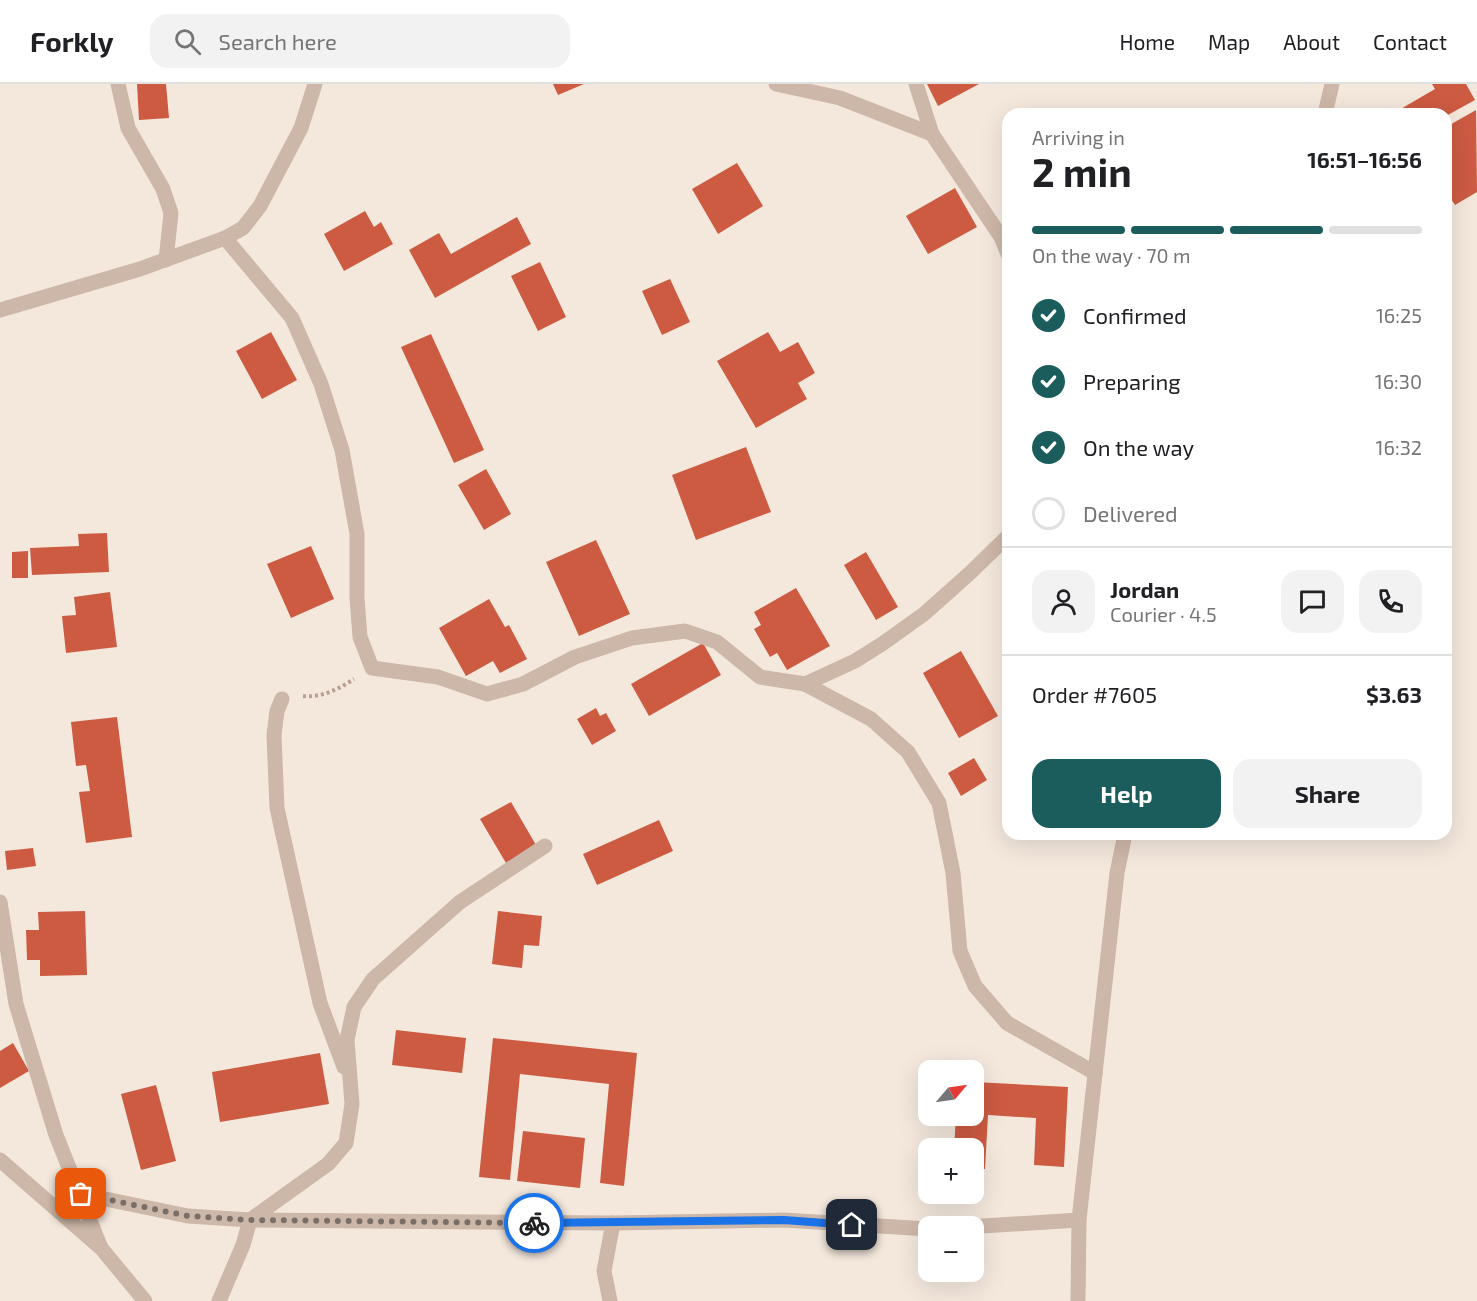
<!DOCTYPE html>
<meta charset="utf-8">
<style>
body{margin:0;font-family:"Exo 2",sans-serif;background:#f2f2f2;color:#202124;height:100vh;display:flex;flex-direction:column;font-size:22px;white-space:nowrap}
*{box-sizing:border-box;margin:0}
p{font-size:20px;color:#757577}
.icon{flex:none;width:33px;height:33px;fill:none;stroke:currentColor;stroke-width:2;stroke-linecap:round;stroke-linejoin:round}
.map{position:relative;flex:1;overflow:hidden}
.details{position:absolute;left:1002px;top:24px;width:450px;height:732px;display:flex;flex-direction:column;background:#fff;border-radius:18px;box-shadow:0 6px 24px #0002}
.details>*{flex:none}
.needle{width:39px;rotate:61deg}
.tools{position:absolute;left:918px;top:976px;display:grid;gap:12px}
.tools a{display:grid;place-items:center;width:66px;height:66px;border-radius:12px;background:#fff;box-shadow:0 6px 24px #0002;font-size:30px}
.pin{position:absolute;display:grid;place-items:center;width:51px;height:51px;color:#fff;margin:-26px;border-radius:12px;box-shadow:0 3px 9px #0006}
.courier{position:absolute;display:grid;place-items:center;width:60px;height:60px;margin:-30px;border:4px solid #1a73e8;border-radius:50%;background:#fff;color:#222;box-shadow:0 2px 8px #0007}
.head em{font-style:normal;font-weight:700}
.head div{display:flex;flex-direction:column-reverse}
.head{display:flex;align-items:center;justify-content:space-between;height:102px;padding:0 30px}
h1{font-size:39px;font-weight:700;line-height:45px}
.bar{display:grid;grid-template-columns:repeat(4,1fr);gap:9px 6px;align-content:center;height:72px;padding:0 30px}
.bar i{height:8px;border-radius:4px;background:#e0e0e0}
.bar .current{background:#1b5d5d}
.bar p{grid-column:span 4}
.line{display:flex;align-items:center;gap:15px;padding:0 30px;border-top:2px solid #e0e0e0}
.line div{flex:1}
.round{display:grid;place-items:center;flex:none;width:63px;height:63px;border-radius:18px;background:#f2f2f2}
ol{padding:0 30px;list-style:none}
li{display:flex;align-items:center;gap:18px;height:66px}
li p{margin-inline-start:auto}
li .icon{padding:6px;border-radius:50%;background:#1b5d5d;color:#fff;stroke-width:4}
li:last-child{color:#757577}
li i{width:33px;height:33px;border:3px solid #e0e0e0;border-radius:50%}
.action{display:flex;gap:12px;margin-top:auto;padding:12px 30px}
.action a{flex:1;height:69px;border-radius:18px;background:#1b5d5d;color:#fff;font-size:24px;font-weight:700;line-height:69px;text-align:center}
.action a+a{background:#f2f2f2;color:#202124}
header{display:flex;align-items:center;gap:36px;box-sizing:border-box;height:84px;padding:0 30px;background:#fff;border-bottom:2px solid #e0e0e0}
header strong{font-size:28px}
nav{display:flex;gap:33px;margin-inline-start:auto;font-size:21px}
.search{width:420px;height:54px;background:#f2f2f2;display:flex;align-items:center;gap:15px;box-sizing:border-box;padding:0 21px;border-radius:18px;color:#757577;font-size:22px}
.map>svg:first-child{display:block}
.building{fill:#cc5b42}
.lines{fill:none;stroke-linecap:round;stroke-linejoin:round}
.path{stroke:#b9a092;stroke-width:4;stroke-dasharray:3 3;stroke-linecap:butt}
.minor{stroke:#cdb7a8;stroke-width:15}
.done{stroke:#7a6e68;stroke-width:6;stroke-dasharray:0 10.8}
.route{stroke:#1a73e8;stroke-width:8}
</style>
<header>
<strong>Forkly</strong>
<div class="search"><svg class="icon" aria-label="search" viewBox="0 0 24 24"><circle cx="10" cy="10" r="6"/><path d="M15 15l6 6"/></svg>Search here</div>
<nav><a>Home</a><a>Map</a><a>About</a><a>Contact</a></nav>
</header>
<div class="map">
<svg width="1477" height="1217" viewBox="0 0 1477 1217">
<rect width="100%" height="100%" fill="#f4e8dd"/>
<g class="building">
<path d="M137,0h29l3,34 -30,2z"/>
<path d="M553,0h31l-26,11z"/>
<path d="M927,0h52l-41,22z"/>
<path d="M1432,0h34l9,16 -29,16v-2h-54l43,-25z"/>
<path d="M1476,26l1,82 -22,13 -9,-14v-64z"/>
<path d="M737,79l26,43 -45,28 -26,-45z"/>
<path d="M955,104l22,39 -49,27 -22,-38z"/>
<path d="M365,127l9,16 7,-5 12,22 -49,27 -20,-37z"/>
<path d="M517,133l14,27 -96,54 -26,-48 30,-17 12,21z"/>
<path d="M540,178l26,55 -28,14 -27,-55z"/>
<path d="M670,195l20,43 -28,13 -20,-44z"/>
<path d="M271,248l26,48 -35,19 -26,-48z"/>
<path d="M768,248l12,20 18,-10 17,31 -17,10 9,16 -51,29 -39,-67z"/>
<path d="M431,250l53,116 -30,13 -53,-116z"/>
<path d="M746,363l25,65 -75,28 -24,-65z"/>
<path d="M486,385l25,45 -27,16 -26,-45z"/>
<path d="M107,449l2,39 -77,3 -2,-27 49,-2 -1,-12z"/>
<path d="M596,456l34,74 -51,22 -33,-74z"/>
<path d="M311,462l23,53 -43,19 -24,-54z"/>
<path d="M28,467v27h-16v-26z"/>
<path d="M866,468l32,55 -22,13 -32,-55z"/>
<path d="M796,504l34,58 -43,24 -10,-17 -7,4 -16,-28 7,-4 -7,-13z"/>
<path d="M110,508l7,55 -51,6 -4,-37 14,-1 -2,-18z"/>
<path d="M489,515l16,28 4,-2 18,34 -27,14 -7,-12 -27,15 -27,-48z"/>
<path d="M703,559l18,32 -72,41 -18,-32z"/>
<path d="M961,567l37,65 -39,22 -36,-65z"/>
<path d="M596,624l4,8 6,-3 10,18 -24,14 -15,-26z"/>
<path d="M117,633l15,120 -46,6 -7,-51 11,-1 -4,-26 -10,1 -5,-44z"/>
<path d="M974,674l13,22 -26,16 -13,-23z"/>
<path d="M511,718l25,43 -30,18 -26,-44z"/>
<path d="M659,736l14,31 -76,34 -14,-31z"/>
<path d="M33,764l3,18 -29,4 -2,-19z"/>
<path d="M85,827l2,64 -47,1v-16h-13l-1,-30h13l-1,-18z"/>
<path d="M498,827l44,5 -3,30 -15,-1 -2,23 -30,-4z"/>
<path d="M396,946l70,8 -4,35 -70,-8z"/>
<path d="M493,954l144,15 -13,133 -24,-3 9,-99 -89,-10 -10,106 -31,-3z"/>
<path d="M13,959l16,28 -29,17v-37z"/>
<path d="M320,969l9,51 -109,18 -8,-50z"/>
<path d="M974,998l94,5 -4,80 -30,-2 2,-47 -48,-3 -3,54h-11v-20h-20l2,-33h18z"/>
<path d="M156,1001l20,76 -35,9 -20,-76z"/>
<path d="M523,1047l62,7 -5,50 -63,-7z"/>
</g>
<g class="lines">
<path class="path" d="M303,612c18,2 36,-7 51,-17"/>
<g class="minor">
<path d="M118,0l10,44 35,61 8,24 -5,47"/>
<path d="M776,0l64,14 92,36"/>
<path d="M916,0l16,50 69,103 7,17"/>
<path d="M1325,30l7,-30"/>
<path d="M225,154l67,80 29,66 21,66 15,84v64l3,39 12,31 66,9 49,17 36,-10 52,-27 57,-19 53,-7 32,11 43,35 45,7 50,-23 27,-17 42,-30 46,-41 38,-37"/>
<path d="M0,226l140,-41 85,-31 18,-10 17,-22 41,-78 14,-44"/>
<path d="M805,600l66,35 37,33 31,51 14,70 7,78 15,35 32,37 88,50"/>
<path d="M282,615l-5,12 -3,24 3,73 43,195 24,64"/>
<path d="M0,818l16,102 40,131 45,113"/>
<path d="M0,1076l101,88 44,53"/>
<path d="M81,1110l107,22 62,4 363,3 171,-3 144,9"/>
<path d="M967,1143l112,-7"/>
<path d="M219,1217l24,-56 7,-25 78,-56 18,-21 6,-39 -5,-64 7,-33 19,-28 87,-77 85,-56"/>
<path d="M610,1217l-6,-30 9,-48"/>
<path d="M1078,1217l1,-81 38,-347 8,-39"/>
</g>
</g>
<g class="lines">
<path class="done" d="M81,1110l107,22 62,4 284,3"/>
<path class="route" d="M534,1139l250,-3 68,5"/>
</g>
</svg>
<div class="tools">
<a><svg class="needle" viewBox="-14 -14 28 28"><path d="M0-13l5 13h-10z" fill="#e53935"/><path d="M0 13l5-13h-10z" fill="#757577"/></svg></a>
<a>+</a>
<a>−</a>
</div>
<div class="pin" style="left:81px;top:1110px;background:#ea580c"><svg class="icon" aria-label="bag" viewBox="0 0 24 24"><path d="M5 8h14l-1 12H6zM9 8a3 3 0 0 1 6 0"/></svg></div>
<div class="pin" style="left:852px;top:1141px;background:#1f2937"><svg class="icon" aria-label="home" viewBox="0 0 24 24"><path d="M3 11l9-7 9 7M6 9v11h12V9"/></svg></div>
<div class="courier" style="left:534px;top:1139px"><svg class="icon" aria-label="bike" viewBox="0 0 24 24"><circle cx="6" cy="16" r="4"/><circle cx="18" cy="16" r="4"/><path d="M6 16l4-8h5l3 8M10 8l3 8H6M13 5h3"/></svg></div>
<section class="details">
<div class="head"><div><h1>2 min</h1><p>Arriving in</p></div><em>16:51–16:56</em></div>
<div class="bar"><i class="current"></i><i class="current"></i><i class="current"></i><i></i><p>On the way · 70 m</p></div>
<ol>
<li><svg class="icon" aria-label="check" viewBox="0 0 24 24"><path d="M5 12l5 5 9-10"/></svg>Confirmed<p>16:25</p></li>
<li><svg class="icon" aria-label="check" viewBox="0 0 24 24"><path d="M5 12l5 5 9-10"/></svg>Preparing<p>16:30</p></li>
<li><svg class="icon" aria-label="check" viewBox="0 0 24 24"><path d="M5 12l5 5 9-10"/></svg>On the way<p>16:32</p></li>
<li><i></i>Delivered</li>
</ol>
<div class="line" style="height:108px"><a class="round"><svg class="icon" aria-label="person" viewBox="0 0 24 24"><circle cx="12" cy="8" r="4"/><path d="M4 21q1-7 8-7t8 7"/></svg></a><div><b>Jordan</b><p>Courier · 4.5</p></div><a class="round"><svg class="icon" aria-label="chat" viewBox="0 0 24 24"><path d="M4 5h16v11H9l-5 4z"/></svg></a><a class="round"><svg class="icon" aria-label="phone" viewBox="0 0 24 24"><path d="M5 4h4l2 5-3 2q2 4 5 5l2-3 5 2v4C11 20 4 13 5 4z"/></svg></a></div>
<div class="line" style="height:78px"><div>Order #7605</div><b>$3.63</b></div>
<div class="action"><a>Help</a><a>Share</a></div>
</section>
</div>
